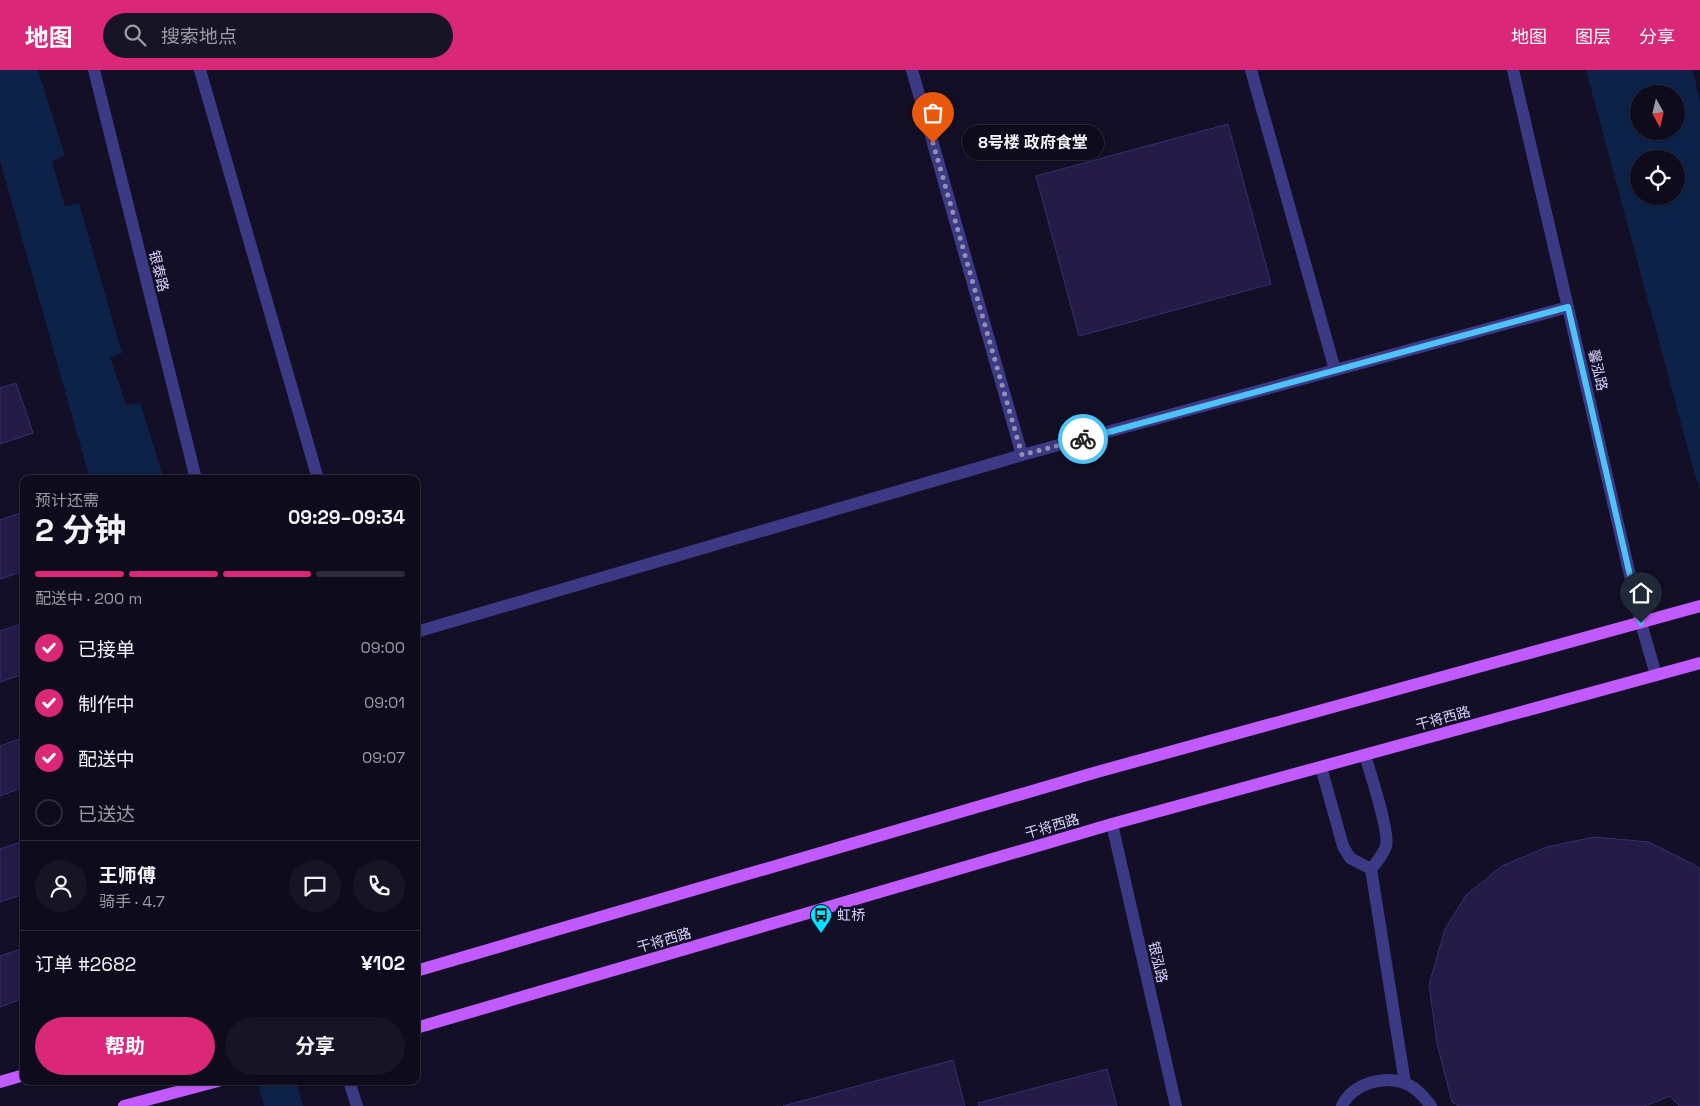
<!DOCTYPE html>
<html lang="zh">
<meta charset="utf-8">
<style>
body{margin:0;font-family:"Space Grotesk","Noto Sans SC",sans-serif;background:#171425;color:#f1f3f6;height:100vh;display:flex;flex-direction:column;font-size:19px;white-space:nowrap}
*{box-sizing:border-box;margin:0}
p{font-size:16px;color:#9b9ba3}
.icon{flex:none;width:28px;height:28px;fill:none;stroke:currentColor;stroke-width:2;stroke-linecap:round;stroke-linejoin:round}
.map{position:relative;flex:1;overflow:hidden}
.panel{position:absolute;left:20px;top:405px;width:400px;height:610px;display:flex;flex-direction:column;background:#0e0b1c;border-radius:10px;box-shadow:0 1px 4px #0004,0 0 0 1px #2e2b3b}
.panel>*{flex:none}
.needle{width:32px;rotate:172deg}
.controls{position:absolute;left:1630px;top:15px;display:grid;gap:10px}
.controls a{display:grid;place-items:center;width:55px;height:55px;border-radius:50%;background:#0e0b1c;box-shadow:0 1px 4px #0004,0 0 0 1px #2e2b3b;font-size:25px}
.pin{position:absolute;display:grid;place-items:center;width:42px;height:42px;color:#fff;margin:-51px -21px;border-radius:50% 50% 50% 0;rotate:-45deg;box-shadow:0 0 5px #0007}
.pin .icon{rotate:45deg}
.courier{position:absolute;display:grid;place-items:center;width:50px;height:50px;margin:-25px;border:4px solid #4fc3f7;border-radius:50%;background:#fff;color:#222;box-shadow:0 1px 6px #0007}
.bubble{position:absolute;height:35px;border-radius:18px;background:#0e0b1c;box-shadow:0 1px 4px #0004,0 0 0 1px #2e2b3b;font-size:16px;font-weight:700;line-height:35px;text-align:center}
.summary em{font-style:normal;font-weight:700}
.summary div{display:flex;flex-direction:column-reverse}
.summary{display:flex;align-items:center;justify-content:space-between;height:85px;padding:0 15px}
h1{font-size:32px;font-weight:700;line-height:38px}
.bar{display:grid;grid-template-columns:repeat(4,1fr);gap:8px 5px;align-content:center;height:60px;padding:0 15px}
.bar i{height:6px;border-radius:4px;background:#2e2b3b}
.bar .active{background:#db2777}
.bar p{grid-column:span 4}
.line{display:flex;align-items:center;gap:12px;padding:0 15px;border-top:1px solid #2e2b3b}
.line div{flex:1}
.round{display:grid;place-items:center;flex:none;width:52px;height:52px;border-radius:26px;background:#171425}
ol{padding:0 15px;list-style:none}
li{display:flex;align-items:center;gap:15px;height:55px}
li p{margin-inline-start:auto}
li .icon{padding:5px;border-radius:50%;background:#db2777;color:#fff;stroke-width:4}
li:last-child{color:#9b9ba3}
li i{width:28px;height:28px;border:2px solid #2e2b3b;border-radius:50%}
.cta{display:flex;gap:10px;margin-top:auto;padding:10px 15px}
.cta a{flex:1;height:58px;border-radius:30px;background:#db2777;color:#fff;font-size:20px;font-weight:700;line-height:58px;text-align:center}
.cta a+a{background:#171425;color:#f1f3f6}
header{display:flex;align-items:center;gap:30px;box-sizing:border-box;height:70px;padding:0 25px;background:#db2777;color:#fff}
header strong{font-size:24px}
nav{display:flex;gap:28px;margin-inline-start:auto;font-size:18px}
.search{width:350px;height:45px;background:#171425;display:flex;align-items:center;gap:12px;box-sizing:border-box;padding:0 18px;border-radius:28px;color:#9b9ba3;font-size:19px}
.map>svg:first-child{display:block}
.water{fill:#0c2248;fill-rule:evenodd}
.building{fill:#241b47;stroke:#3b2d73}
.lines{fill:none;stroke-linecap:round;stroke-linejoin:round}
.service{stroke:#3d3a85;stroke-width:12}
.minor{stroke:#3d3a85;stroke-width:12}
.tertiary{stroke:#3d3a85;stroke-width:12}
.primary{stroke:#c25bff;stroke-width:12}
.done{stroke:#948fb3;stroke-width:5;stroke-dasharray:0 9}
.route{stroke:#4fc3f7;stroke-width:6}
.labels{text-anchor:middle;stroke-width:5;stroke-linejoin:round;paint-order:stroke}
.street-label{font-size:14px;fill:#d9d4ff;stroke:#130f26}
.poi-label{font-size:14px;fill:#d9d4ff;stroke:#130f26;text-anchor:start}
</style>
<header>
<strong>地图</strong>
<div class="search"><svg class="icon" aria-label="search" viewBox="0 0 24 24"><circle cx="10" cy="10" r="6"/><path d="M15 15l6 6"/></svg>搜索地点</div>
<nav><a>地图</a><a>图层</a><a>分享</a></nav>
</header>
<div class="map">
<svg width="1700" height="1036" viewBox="0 0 1700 1036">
<rect width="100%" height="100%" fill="#130f26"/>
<g class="water">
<path d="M0,0h38l27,86 -13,5 13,46 14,-4 43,150 -12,4 16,48 14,-2 24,76h-74l-90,-318z"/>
<path d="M1586,0h107l7,33v386l-7,-21zM1639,24h37v37h-37zM1639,89h37v37h-37z"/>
<path d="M257,1011h39l7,25h-39z"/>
</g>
<g class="building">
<path d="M1228,54l43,160 -192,52 -43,-160z"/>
<path d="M16,313l17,50 -33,11v-56z"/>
<path d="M24,442v59l-24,8v-59z"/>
<path d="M24,553v51l-24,8v-51z"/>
<path d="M24,667v50l-24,9v-50z"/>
<path d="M1594,767l55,5 44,22 7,5v237h-21l-9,-10 -25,10h-186l-7,-4 -15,-59 -8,-58 16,-56 21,-34 36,-29 45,-19z"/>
<path d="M24,771v53l-24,8v-53z"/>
<path d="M24,878v50l-24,9v-51z"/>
<path d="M953,990l12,46h-182z"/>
<path d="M1107,999l10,37h-138l-1,-3z"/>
</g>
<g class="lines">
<g class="service">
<path d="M1365,685c5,18 25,77 21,91 -3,9 -9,16 -15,23"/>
<path d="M1321,697l22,79 7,12 21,11 34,214"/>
<path d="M1342,1036c10,-22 41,-31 62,-23 12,4 20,14 27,23"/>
</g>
<g class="minor">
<path d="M94,0l102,409"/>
<path d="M200,0l118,409"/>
<path d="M1251,0l84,300"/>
<path d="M1022,385l546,-148"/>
<path d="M416,562l606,-177 -110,-385"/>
<path d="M1112,754l64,282"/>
</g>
<g class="tertiary">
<path d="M1513,0l128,553 15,52"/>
<path d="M349,1011l8,25"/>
</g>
<g class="primary">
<path d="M416,901l681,-199 603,-166"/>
<path d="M416,958l696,-204 588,-161"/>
<path d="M0,1012l24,-7"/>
<path d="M124,1036l94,-25"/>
</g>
</g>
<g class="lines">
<path class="done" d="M933,73l89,312 61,-16"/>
<path class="route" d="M1083,369l485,-132 73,316"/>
</g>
<defs>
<g id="bus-pin" transform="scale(1.125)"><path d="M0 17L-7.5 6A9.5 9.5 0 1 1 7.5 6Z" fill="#00e5ff" stroke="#130f26"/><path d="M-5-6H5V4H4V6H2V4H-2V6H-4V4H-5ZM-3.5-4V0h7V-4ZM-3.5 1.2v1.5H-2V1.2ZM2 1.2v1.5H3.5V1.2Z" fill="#111"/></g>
</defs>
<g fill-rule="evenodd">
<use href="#bus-pin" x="821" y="845"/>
</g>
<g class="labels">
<g class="street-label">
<text transform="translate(159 201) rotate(76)" y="5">银泰路</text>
<text transform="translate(1598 300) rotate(77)" y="5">馨泓路</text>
<text transform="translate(1443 648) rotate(-15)" y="5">干将西路</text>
<text transform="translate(1052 756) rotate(-16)" y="5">干将西路</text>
<text transform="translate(664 870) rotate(-16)" y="5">干将西路</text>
<text transform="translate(1158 892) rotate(77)" y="5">银泓路</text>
</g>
<g class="poi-label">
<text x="837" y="850">虹桥</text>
</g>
</g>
</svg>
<div class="controls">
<a><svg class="needle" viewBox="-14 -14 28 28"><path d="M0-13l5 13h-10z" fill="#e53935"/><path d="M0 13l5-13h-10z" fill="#9b9ba3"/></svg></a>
<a><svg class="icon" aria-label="locate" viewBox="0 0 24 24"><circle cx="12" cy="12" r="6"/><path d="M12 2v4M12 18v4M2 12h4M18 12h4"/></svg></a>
</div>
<div class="pin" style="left:933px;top:73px;background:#ea580c"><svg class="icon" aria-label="bag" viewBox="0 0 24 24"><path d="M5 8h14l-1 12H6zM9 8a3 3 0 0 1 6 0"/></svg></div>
<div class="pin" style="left:1641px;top:553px;background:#1f2937"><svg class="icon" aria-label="home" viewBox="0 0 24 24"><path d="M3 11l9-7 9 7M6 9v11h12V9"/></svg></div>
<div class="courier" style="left:1083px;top:369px"><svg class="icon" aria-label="bike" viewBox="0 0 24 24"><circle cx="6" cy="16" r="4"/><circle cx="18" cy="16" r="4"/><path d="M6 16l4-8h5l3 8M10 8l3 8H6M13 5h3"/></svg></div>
<div class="bubble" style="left:962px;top:55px;width:142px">8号楼 政府食堂</div>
<section class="panel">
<div class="summary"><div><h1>2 分钟</h1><p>预计还需</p></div><em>09:29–09:34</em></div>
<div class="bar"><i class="active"></i><i class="active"></i><i class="active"></i><i></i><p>配送中 · 200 m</p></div>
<ol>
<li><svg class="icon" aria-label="check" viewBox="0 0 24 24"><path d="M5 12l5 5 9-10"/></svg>已接单<p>09:00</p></li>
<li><svg class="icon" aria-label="check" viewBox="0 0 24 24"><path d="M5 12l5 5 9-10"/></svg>制作中<p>09:01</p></li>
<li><svg class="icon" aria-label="check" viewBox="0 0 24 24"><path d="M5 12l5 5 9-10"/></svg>配送中<p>09:07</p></li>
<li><i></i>已送达</li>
</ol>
<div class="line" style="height:90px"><a class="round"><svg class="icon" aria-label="person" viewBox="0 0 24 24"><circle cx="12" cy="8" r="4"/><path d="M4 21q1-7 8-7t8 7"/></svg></a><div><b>王师傅</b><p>骑手 · 4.7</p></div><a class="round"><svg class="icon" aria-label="chat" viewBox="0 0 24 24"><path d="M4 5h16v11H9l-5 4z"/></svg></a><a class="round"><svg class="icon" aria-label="phone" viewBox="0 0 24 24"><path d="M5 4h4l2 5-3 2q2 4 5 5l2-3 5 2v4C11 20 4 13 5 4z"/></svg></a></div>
<div class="line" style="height:65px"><div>订单 #2682</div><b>¥102</b></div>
<div class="cta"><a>帮助</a><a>分享</a></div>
</section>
</div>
